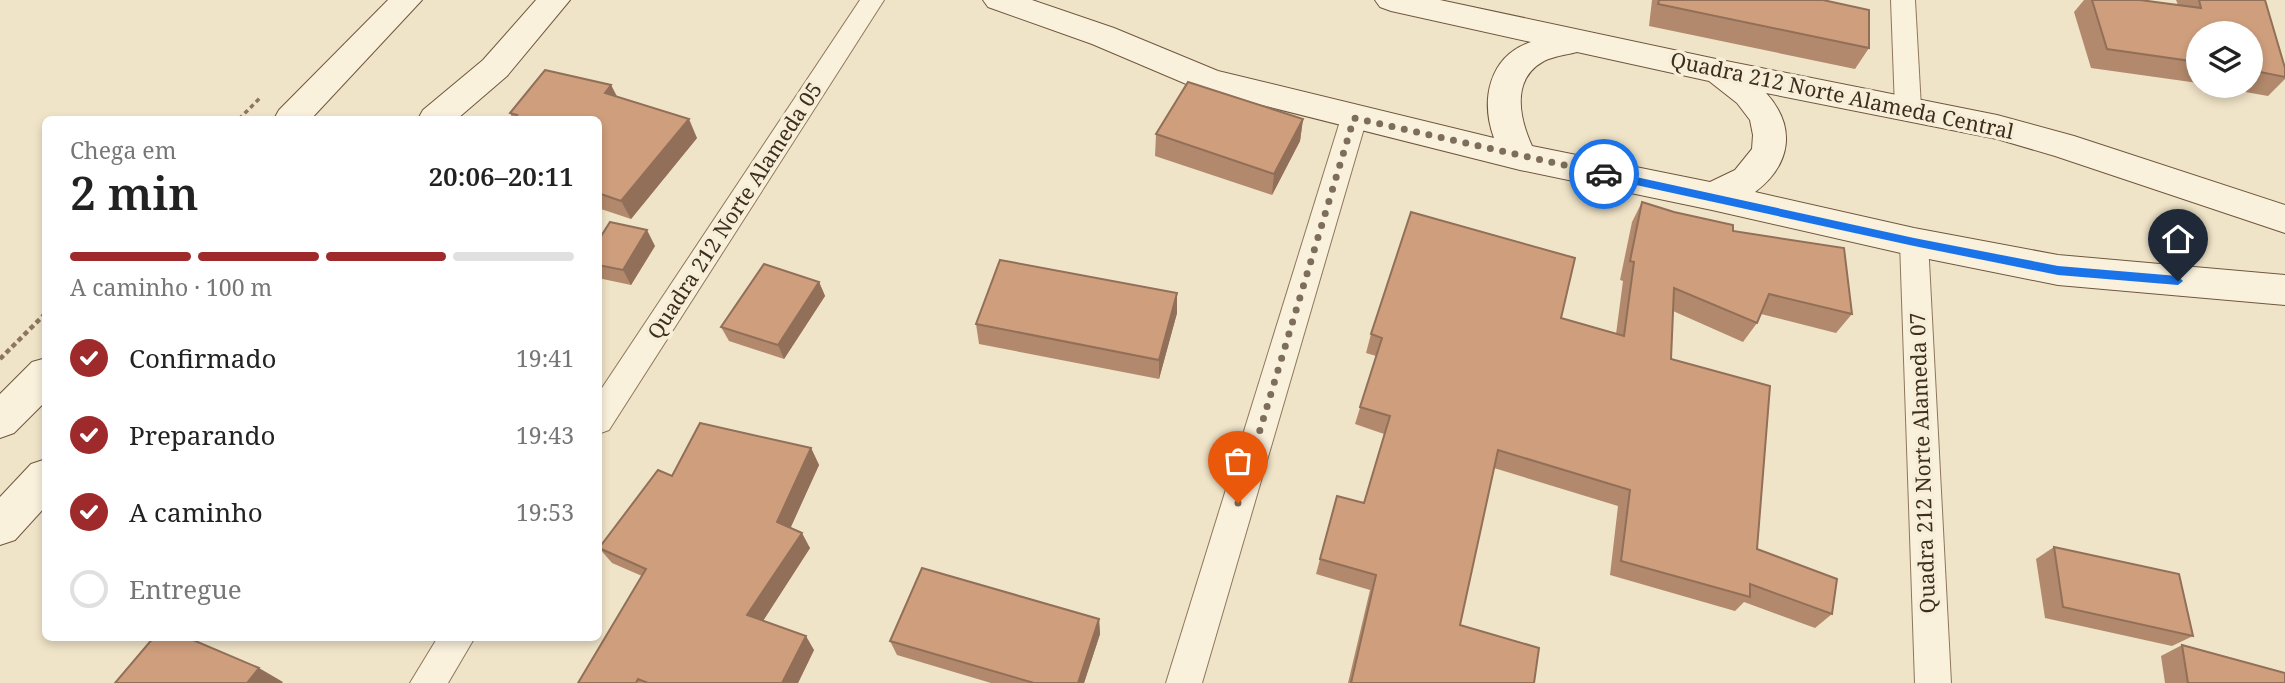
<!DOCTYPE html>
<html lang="pt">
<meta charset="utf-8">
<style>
body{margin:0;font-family:"Noto Serif",serif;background:#f6f6f6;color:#222;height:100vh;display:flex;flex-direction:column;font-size:26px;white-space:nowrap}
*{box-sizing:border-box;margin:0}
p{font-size:23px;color:#767676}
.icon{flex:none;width:38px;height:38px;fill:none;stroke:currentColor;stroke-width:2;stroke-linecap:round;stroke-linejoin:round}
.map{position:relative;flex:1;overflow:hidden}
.details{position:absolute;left:42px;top:116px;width:560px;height:525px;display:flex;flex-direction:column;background:#fff;border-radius:10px;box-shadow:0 4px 10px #0003}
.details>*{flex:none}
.tools{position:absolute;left:2186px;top:21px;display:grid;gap:14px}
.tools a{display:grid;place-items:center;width:77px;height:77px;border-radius:50%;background:#fff;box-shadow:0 4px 10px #0003;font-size:35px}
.pin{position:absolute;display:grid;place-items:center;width:60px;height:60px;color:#fff;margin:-72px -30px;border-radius:50% 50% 50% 0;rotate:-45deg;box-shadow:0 0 7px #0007}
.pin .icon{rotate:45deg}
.courier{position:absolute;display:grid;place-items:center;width:70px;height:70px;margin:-35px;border:5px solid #1a73e8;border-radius:50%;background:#fff;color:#222;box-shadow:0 2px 9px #0007}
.head em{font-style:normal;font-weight:600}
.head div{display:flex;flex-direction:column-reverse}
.head{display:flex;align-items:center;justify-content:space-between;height:119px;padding:0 28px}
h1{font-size:46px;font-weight:600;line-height:52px}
.bar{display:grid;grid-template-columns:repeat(4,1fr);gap:10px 7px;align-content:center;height:84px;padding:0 28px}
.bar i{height:9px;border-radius:5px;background:#e0e0e0}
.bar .active{background:#9e2a2b}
.bar p{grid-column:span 4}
ol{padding:0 28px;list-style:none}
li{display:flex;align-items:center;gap:21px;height:77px}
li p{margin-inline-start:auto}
li .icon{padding:7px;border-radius:50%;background:#9e2a2b;color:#fff;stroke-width:4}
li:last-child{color:#767676}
li i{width:38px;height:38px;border:4px solid #e0e0e0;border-radius:50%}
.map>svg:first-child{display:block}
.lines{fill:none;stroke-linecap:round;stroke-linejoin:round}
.street-casing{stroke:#8d765c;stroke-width:2}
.secondary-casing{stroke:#6f573f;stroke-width:2}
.path-far1{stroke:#8d765c;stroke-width:3.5;stroke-dasharray:4.5 3.5;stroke-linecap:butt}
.path{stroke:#8d765c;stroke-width:4.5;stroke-dasharray:5 3.5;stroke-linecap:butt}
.street{fill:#faf1dc;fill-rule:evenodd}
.secondary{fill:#faf1dc;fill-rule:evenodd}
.wall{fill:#b2896c}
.shaded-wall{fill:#916f58}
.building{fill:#cf9f7d;stroke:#916f58;stroke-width:2}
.route{fill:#1a73e8}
.done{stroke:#7c6e5b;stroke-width:7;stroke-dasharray:0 12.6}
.labels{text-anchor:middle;stroke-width:7;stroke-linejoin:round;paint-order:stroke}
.street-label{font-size:21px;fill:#3d2e20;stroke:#f7eed8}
</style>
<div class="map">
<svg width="2285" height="683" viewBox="0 0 2285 683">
<rect width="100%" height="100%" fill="#f0e4c8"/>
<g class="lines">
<g class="street-casing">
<g id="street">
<path d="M860,0h24l-275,430 -11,4v-40z"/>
<path d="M1891,0h24l6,108 -4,7 -9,2 -9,-2 -4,-7z"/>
<path d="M1354,108l9,3 4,7 -165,565h-36l175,-565 4,-7z"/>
<path d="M1914,231l10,3 4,8 23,441h-36l-15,-441 4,-8z"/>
<path d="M438,637h37l-27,46h-38z"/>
</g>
</g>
<g class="secondary-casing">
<g id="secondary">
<path d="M388,0h34l-111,119h-37l5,-9z"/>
<path d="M536,0h34l-63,76 -50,43h-39l5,-9 60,-50z"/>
<path d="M983,0h49l82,28 104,43 276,67c-14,-38 -5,-82 37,-96l-140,-31 -11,-4 -5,-7h65l276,59 281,56 77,21 211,69v28l-230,-77 -58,-17 -231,-46c31,34 25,72 -11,99l159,36 144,27 227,20v30l-227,-20 -144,-29 -202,-46 -192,-40 -322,-81 -106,-45 -104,-37zM1577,52l132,29 28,22 13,17 3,15 -1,14 -17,21 -25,12 -178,-36c-13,-29 -21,-67 12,-85 10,-5 22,-6 33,-9z"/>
<path d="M46,358v43l-32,32 -14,5v-44l32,-32z"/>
<path d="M46,459v47l-31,34 -15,5v-48l31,-33z"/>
</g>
</g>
<path class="path-far1" d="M239,119l22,-22"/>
<path class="path" d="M0,359l46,-46"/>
<use href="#street" class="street"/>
<use href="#secondary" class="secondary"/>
</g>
<g class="wall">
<path d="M1652,0h171l46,48 -14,21 -206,-43z"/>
<path d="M2084,0h56l38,5 -2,-5h89l20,68v11l-17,17 -56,-10h38v-53h-52v50l-107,-15 -17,-56z"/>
<path d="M611,85l6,11 80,42 -66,81 -33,-11v-89h-85l-3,-6z"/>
<path d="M1303,119l-3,22 -28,54 -117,-39 1,-22z"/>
<path d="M1642,202l91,29 119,83 -16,19 -75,-19 -4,9 -14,19 -70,-31 -2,48 86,190 75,65 -17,14 -71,-26 -9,9 -125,-36 8,-69 -124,-38 -34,157 74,58h-186l22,-93 -54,-16 21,-78 27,7 20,-69 -29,-10 21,-68 -10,-3 5,-19h245l7,-53 -3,-1 12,-58z"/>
<path d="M598,241l57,5 -24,39 -33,-7z"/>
<path d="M819,282l6,14 -41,63 -55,-18 -8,-14z"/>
<path d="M1177,293v20l-18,66 -180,-35 -3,-20z"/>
<path d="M811,448l8,17 -29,63 20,20 -47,73 51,29 -16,33h-220l64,-107 -30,-13 -13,-15 73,-72z"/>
<path d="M2054,547l139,89 -21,10 -127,-28 -9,-59z"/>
<path d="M1099,619l1,15 -16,49h-93l-94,-28 -7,-14z"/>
<path d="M2182,645l103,38h-120l-4,-27z"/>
</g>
<g class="shaded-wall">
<path d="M611,85l9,19 -15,-11z"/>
<path d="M689,119l8,19 -66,81 -10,-18z"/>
<path d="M1303,119l-3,22 -28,54 2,-21z"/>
<path d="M647,230l8,16 -24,39 -8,-15z"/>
<path d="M819,282l6,14 -41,63 -6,-14z"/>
<path d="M1177,293v20l-18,66v-19z"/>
<path d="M811,448l8,17 -33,73 -9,-16z"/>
<path d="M802,533l8,15 -53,82 -10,-15z"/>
<path d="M1099,619l1,15 -16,49h-6z"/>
<path d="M806,636l8,14 -16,33h-16z"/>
<path d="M259,668l24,14 -1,1h-35z"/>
</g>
<g class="building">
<path d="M1659,0h164l46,10v38l-211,-44z"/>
<path d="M2092,0h48l61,8 -2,-8h66l20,68v9l-35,-7v-37h-52v29l-91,-13z"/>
<path d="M545,70l66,15 -6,8 84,26 -68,82 -23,-8v-74h-85l4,-4 -7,-2z"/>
<path d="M1188,82l115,37 -29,55 -118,-40z"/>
<path d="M1642,202l32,10 59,13v6l111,17 8,66 -83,-20 -12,29 -83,-35 -3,71 99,27 -13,163 80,30 -5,35 -82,-30v13l-129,-36 9,-71 -132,-40 -38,175 79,23 -5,35h-183l25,-108 -56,-16 17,-63 27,7 26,-87 -30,-9 22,-69 -11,-4 40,-122 164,46 -14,60 63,18 10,-74 -4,-1z"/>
<path d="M610,222l37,8 -24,40 -25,-5v-24z"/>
<path d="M1000,260l177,33 -18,67 -183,-36z"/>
<path d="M764,264l55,18 -41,63 -57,-18z"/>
<path d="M700,423l111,25 -34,74 25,11 -55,82 59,21 -24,47h-134l-10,-4 -2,4h-58l68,-114 -47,-21 59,-78 14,6z"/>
<path d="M2054,547l125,27 14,62 -130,-29z"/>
<path d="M922,568l177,51 -21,64h-44l-144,-42z"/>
<path d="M154,637h32l73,31 -12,15h-132z"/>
<path d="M2182,645l103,28v10h-97z"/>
</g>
<path class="route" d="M1604,170l310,68 144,28 120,10 5,5 -5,4 -120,-10 -144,-29 -310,-68 -5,-4z"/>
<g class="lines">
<path class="done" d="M1238,503l116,-385 250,56"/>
</g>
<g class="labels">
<g class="street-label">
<text transform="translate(1842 96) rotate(12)" y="7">Quadra 212 Norte Alameda Central</text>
<text transform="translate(735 211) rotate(-57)" y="7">Quadra 212 Norte Alameda 05</text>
<text transform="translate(1923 463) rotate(-92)" y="7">Quadra 212 Norte Alameda 07</text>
</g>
</g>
</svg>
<div class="tools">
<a><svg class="icon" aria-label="layers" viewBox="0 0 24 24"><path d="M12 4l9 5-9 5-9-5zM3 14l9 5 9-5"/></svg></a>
</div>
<div class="pin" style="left:1238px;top:503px;background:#ea580c"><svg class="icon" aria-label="bag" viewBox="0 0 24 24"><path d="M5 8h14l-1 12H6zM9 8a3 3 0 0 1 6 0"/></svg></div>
<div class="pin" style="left:2178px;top:281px;background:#1f2937"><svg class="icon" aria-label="home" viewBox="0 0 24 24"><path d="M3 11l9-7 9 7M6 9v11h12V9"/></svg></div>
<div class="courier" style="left:1604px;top:174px"><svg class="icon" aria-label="car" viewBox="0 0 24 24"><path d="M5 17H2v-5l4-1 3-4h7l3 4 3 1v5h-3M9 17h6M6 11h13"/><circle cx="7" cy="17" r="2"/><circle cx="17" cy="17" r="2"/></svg></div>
<section class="details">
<div class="head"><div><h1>2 min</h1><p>Chega em</p></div><em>20:06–20:11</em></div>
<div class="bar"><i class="active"></i><i class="active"></i><i class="active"></i><i></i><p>A caminho · 100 m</p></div>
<ol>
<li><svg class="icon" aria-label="check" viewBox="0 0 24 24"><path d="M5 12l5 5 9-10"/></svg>Confirmado<p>19:41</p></li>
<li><svg class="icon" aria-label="check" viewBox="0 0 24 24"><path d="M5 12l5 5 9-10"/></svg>Preparando<p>19:43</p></li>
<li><svg class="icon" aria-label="check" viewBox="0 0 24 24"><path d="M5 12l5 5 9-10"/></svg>A caminho<p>19:53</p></li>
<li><i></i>Entregue</li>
</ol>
</section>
</div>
